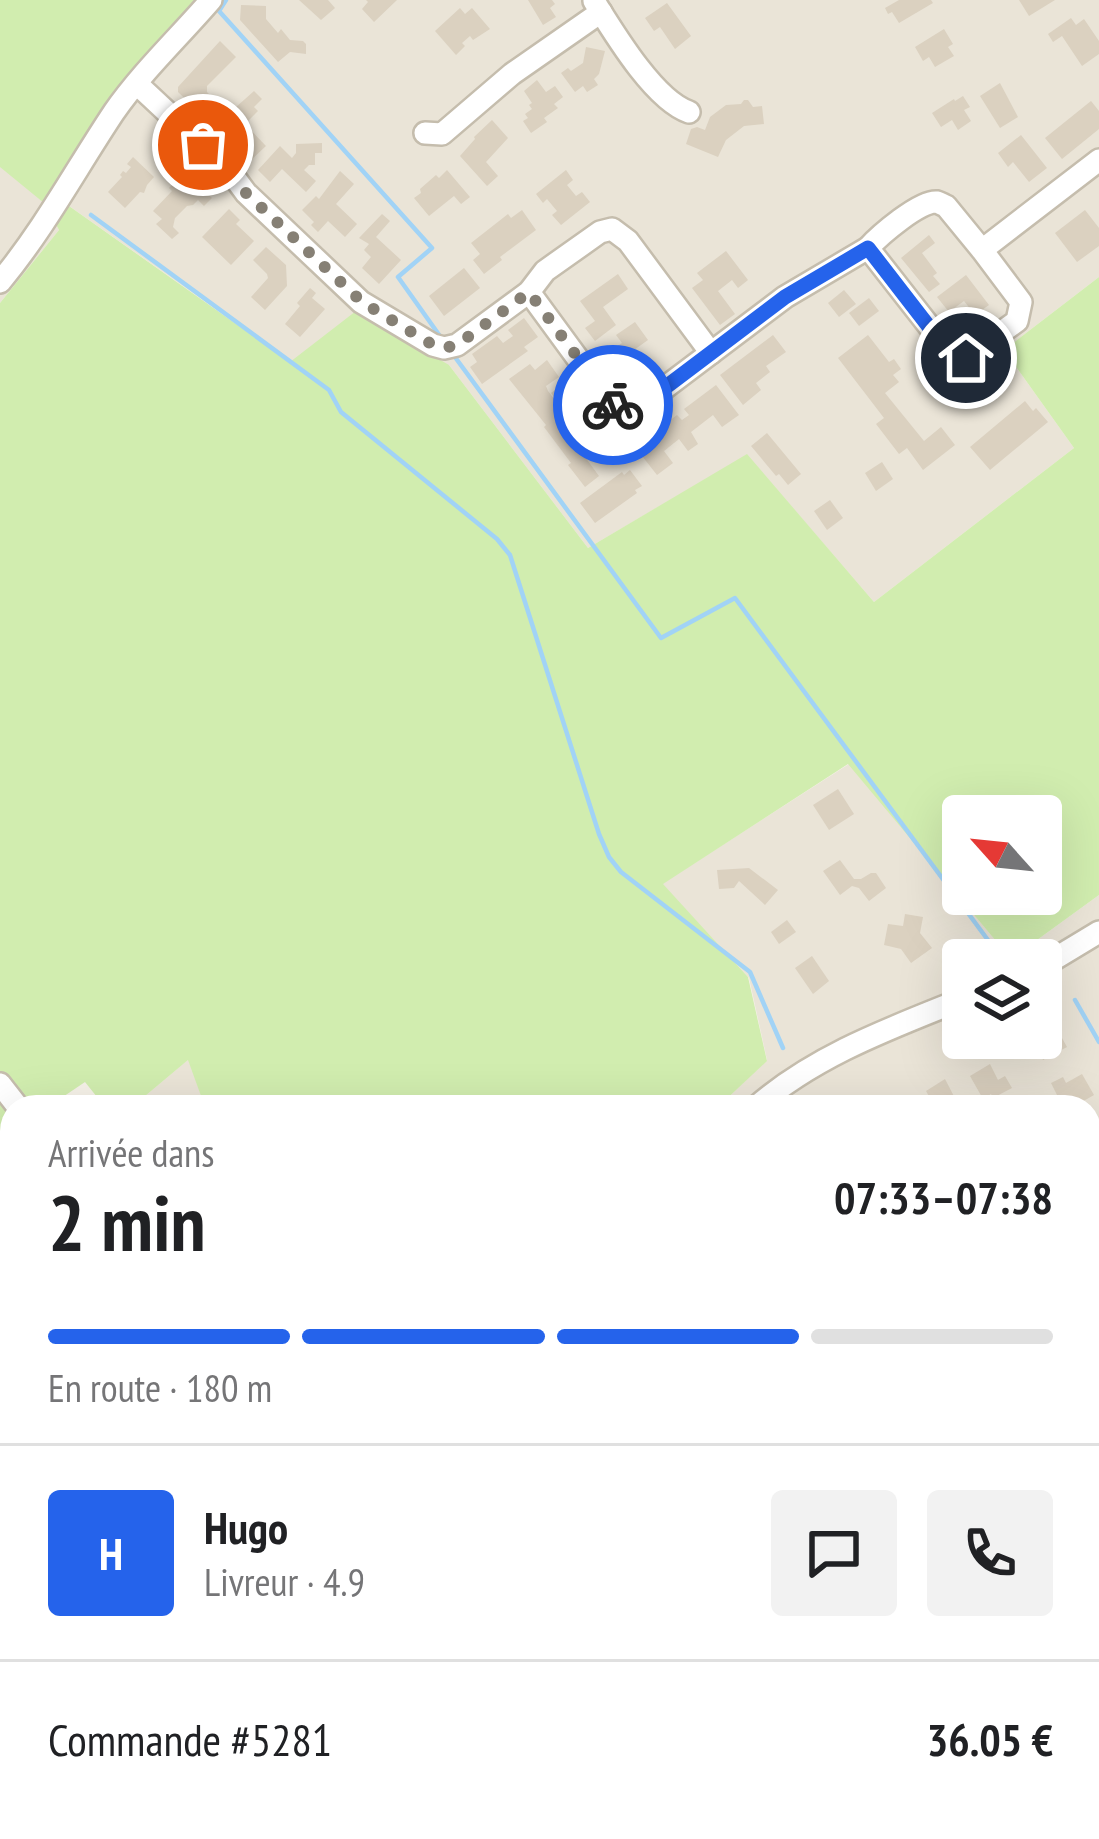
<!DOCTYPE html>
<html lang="fr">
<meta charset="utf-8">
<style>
body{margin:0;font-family:"PT Sans Narrow",sans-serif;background:#f2f2f2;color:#202124;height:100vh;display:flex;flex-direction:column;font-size:45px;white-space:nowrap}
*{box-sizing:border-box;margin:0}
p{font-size:39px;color:#757577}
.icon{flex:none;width:66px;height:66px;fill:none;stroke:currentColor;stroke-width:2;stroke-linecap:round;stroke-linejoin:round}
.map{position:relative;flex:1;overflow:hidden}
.sheet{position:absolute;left:0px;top:1095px;width:1101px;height:744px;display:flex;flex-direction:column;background:#fff;border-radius:36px 36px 0 0;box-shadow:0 12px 48px #0002}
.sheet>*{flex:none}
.needle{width:78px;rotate:297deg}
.tools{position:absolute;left:942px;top:795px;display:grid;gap:24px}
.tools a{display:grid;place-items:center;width:120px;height:120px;border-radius:12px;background:#fff;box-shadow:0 12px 48px #0002;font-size:60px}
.pin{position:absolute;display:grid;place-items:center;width:102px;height:102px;color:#fff;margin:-51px;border:6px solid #fff;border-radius:50%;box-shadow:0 3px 12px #0007}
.courier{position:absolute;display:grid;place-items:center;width:120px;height:120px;margin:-60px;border:9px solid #2563eb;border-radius:50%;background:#fff;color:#222;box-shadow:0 3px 15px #0007}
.overview em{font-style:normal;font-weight:700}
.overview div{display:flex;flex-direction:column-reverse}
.overview{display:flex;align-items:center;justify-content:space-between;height:204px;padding:0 48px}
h1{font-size:78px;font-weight:700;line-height:90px}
.bar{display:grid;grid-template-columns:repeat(4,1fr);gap:18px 12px;align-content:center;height:144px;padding:0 48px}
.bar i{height:15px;border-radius:9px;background:#e0e0e0}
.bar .selected{background:#2563eb}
.bar p{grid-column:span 4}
.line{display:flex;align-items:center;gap:30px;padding:0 48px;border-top:3px solid #e0e0e0}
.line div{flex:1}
.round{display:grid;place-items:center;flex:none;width:126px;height:126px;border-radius:12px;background:#f2f2f2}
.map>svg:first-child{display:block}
.residential{fill:#eae4d7;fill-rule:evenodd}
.green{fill:#d1edaf;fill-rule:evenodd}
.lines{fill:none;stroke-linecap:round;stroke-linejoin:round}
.stream{stroke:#a1d3f6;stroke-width:4.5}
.building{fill:#dbd1c0}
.minor-casing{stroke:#c5bdad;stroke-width:26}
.minor{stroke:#fff;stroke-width:21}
.done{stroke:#868075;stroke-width:12;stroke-dasharray:0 21.6}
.route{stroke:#2563eb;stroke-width:15}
</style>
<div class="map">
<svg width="1099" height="1839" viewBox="0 0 1099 1839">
<rect width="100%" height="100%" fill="#f6f2e9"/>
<g class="residential">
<path d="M0,0h1099v277l-95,73 70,98 -200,154 -127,-147 -159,93 -139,-183 -158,-3 -239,-168 -8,9 15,27 -59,73z"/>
<path d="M849,764l162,195 88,-64v944h-1099v-563l12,-17v568h1077v-720h-371l49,-47 -18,-82 -87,-94zM963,960h78v78h-78z"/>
<path d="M189,1059l16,48h-73z"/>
</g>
<path class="green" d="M0,0h194l-86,106 -56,88 238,168 66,-51 93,54 139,183 159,-94 127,148 200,-154 -70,-98 95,-73v618l-88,64 -163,-195 -185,120 85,93 19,84 -49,46h-513l-17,-47 -56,47h-27l-20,-25 -37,25h-36v152l-12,17v-973l59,-73 -15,-27 -44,-36zM963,816h78v78h-78z"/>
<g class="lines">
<g class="stream">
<path d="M226,0l-7,11 213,237 -34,29 44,62"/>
<path d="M91,215l238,175 12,22 156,127 13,16 89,279 10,23 12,15 129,100 33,76"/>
<path d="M452,353l209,285 74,-40 264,357"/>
<path d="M1075,1000l24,42"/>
</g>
</g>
<g class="building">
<path d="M299,0h29l7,8 -14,12z"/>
<path d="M366,0h31l-23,22 -12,-13 6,-7z"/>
<path d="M528,0h24l3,4 -5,4 6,9 -13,8z"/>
<path d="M899,0h32l2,3 -34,20 -7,-11 -4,2 -3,-6z"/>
<path d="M1019,0h36l-26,16z"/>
<path d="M667,3l24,33 -16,13 -15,-22 -6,4 -9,-13z"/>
<path d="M241,5l25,1v13l12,14 3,-4 9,11 13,1 3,3v10l-16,-2 -12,10 -38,-42z"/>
<path d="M460,8l5,6 7,-6 18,21 -17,11 -3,-4 -8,7 3,3 -9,9 -21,-24z"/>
<path d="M1071,18l5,7 8,-6 15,22v13l-17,12 -20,-30 -9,6 -5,-8z"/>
<path d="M944,29l9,15 -5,3 6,9 -19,11 -6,-10 -6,4 -8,-14z"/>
<path d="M220,41l16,16 -29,29v6l14,14 -14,14 -29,-28v-5z"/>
<path d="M586,47l19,4 -6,23 -5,5 4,6 -11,7 -4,-6 -8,6 -14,-19 7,-5 3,3 12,-8z"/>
<path d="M537,80l9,12 9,-6 8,11 -9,7 4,4 -14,10 3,4 -16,11 -8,-12 5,-3 -3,-4 7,-5 -3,-4 3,-2 -8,-12z"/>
<path d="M1000,83l18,34 -18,11 -20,-32z"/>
<path d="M254,91l8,8 -8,8 4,4 -13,13 21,22 -17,16 -9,-9 2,-2 -4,-4 -5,2 -4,-4 2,-5 -4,-4 -2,2 -9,-9 1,-5z"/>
<path d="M963,96l7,11 -6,3 7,11 -13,9 -6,-10 -11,7 -9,-14 22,-14 1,2z"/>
<path d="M744,100h4l5,7 9,-1 2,18 -20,2 -18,14 -8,17 -32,-13 5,-15 6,-2 8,3 5,-13 16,-12 15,-1z"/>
<path d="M1091,101l8,10v18l-37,30 -17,-21z"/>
<path d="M492,120l16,18 -22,24 12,14 -11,10 -27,-30 15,-17 -1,-2z"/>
<path d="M1021,135l26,33 -18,14 -16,-20 -5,5 -10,-14z"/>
<path d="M322,143v10h-7v12h-6l-5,5 12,11 -10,11 -24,-23 -12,13 -12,-12 22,-24 12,12 4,-5v-9z"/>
<path d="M133,157l21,20 -7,8 -3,8 -4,-1 -15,16 -17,-16 14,-15 -2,-2 3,-4 3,2 5,-6 -4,-3z"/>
<path d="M447,170l23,27 -9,7 -7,-8 -25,20 -15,-18 7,-5 -1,-4 16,-14 3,3z"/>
<path d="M566,170l7,10 -6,5 9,11 6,-4 8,10 -29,23 -9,-10 5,-4 -10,-12 -4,4 -7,-9z"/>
<path d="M340,171l14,13 -18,20 21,20 -12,13 -17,-16 -10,11 -7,-7 3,-3 -12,-12 14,-14 3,3z"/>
<path d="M183,173l29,25 -8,8 -6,-6 -5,5 -6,1 -12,12 -2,9 6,6 -7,6 -16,-15 6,-5 -9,-8 19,-20 -3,-3z"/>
<path d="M229,209l11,11 -4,4 18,17 -23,24 -29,-28z"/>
<path d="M522,210l14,20 -36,27 2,3 -18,14 -11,-14 7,-6 -9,-11 37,-29 3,4z"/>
<path d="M1085,210l14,18v18l-22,16 -22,-29z"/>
<path d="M382,214l8,7 -14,16 25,23 -22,24 -17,-16 9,-11 -7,-7 5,-6 -10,-6z"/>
<path d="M929,235l6,8 -13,10 15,20 -4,3 7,8 -11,8 -28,-34z"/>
<path d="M266,247l20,18 1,21 -22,24 -14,-13 17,-19 -1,-4 -14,-14z"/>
<path d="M726,251l22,29 -10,8 -6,-8 -14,11 17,23 -15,11 -28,-37 11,-8 -6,-7z"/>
<path d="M464,268l16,20 -36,28 -15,-20z"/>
<path d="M618,274l10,15 -25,18 13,18 -21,16 -10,-13 10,-7 -15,-20z"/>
<path d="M966,275l23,30 -14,10 -11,-14 -15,11 -12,-15z"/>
<path d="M310,288l6,5 -4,5 13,11 -25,28 -15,-13 15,-18 -3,-3z"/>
<path d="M844,290l12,14 -17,13 -11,-14z"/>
<path d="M869,298l10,13 -20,15 -10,-13z"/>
<path d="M524,318l14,19 -14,10 4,4 -46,33 -12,-17 7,-5 -5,-8 25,-18 6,7 10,-7 -5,-6z"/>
<path d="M635,322l13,18 -21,15 13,17 -15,11 -16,-22 4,-3 -4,-6 13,-9 -6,-8z"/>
<path d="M773,335l13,17 -20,14 4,6 -14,11 5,7 -18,15 -23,-30z"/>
<path d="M868,335l21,27 5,-3 7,10 -8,6 6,7 -14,11 39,48 17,-14 14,18 -32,25 -16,-22 -8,6 -23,-30 8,-6 -46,-60z"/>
<path d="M547,360l12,17 -13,9 2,5 46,60 -9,6 14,19 -14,11 -17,-22 3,-2 -27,-36 2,-2 -37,-46 21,-15 5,6z"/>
<path d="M564,383l11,16 -12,9 -12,-15z"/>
<path d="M716,385l23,30 -17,12 -9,-12 -22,17 7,12 -10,7 -9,-12 -15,12 9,12 -16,12 -22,-28 42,-32 5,5 7,-5 -5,-6z"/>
<path d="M1025,401l8,10 3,-3 12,14 -58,48 -20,-23z"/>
<path d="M581,406l13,17 -11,10 -14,-17z"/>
<path d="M767,433l34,41 -13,11 -9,-11 -3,2 -25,-30z"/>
<path d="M882,462l11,17 -17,12 -11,-18z"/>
<path d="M630,470l12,16 -7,4 2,3 -42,30 -15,-20 42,-31 2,3z"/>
<path d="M830,500l13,18 -16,12 -13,-19z"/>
<path d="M838,789l16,25 -25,16 -16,-25z"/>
<path d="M840,860l14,19h7l10,-6h5l10,15 -17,13 -10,-13 -7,-2 -12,9 -17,-24z"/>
<path d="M749,868l29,22 -13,15 -26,-24 -5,7 -15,1 -2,-19z"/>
<path d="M905,914l18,3 -3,16 12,15 -21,15 -10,-14 -17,-4 4,-21 15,2z"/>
<path d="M787,920l9,12 -17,12 -8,-12z"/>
<path d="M812,956l17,25 -16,13 -18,-26z"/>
<path d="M1052,1020l15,27 -24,13 -4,-8 -4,2 -8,-16h14v-12z"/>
<path d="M990,1064l8,16 7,-4 7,12 -19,10 -2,-4 -8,5 -13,-23z"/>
<path d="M1082,1074l12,21 -21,12h-4l-3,-6 -5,2 -10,-20 12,-6 3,6z"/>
<path d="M945,1079l13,25 -5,3h-18l-9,-16z"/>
<path d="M1099,1122v26l-5,3 -5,-8v-16z"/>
<path d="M1099,1426v35l-10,-14v-16z"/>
<path d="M0,1692l12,9 -2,27 -10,-8z"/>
<path d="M1097,1773l2,3v56l-10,-18v-37z"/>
<path d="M0,1784l8,6 -4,6 8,6v26l-12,-8z"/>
<path d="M40,1827h37l4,3 -7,9h-28l4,-5z"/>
<path d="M126,1827h27l-8,12h-15l-8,-6z"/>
<path d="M266,1827h28l-3,4 3,2 -5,6h-32z"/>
<path d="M441,1827h15l17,12h-35l-3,-2z"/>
<path d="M559,1827h16l19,12h-43z"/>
<path d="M927,1827h5l23,12h-32z"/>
</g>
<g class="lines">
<g class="minor-casing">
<g id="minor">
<path d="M594,1c20,32 60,99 95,111"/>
<path d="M137,84l92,86 17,23 115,109 72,43 11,3 13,-3 72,-53 16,-21 55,-39 12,-3 16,12 83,112"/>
<path d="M425,133l17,1 70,-60 89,-62"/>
<path d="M982,250l-36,-44c-3,-1 -6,-3 -9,-4 -17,-2 -58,34 -69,46l83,106 15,4 51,-37 4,-19 -39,-52 117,-90"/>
<path d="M0,282c44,-53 76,-113 114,-170 28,-40 65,-75 97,-112"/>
<path d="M529,292l82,112 8,6 15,1 151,-114 83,-49"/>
<path d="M1041,967l58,-35"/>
<path d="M0,1084l18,23"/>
<path d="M756,1107c60,-52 135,-79 207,-108"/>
<path d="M1089,1245l10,17"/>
<path d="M0,1507l12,8"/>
<path d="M1089,1525l10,-6"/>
<path d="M0,1627l12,-17"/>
<path d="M1089,1655l10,18"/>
<path d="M0,1659l12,8"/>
<path d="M340,1827l18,12"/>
<path d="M642,1827l48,8 18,-8"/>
<path d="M899,1827l4,12"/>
<path d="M89,1839l9,-12"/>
<path d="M211,1839l8,-12"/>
<path d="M405,1839l6,-12"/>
</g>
</g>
<use href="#minor" class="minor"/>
</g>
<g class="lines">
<path class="done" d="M203,145l27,25 16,23 116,109 71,43 11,3 13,-3 72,-53 84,113"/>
<path class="route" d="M613,405l6,5 15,1 151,-114 83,-49 82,106 16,4"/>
</g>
</svg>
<div class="tools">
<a><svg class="needle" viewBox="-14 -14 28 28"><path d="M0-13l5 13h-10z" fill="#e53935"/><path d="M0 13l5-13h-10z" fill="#757577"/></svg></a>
<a><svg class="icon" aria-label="layers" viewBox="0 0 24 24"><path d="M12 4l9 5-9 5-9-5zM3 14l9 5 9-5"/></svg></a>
</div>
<div class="pin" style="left:203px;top:145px;background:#ea580c"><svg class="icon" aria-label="bag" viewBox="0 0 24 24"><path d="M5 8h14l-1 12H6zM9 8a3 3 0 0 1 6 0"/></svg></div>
<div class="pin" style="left:966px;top:358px;background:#1f2937"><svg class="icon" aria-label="home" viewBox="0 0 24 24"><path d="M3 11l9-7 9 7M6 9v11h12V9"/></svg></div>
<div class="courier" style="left:613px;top:405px"><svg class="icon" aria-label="bike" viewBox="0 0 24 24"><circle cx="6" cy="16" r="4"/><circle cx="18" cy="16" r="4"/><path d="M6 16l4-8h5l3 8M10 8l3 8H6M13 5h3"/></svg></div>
<section class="sheet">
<div class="overview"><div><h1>2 min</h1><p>Arrivée dans</p></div><em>07:33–07:38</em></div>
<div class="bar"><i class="selected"></i><i class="selected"></i><i class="selected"></i><i></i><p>En route · 180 m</p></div>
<div class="line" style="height:216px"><b class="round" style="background:#2563eb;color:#fff">H</b><div><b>Hugo</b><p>Livreur · 4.9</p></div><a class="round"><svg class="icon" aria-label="chat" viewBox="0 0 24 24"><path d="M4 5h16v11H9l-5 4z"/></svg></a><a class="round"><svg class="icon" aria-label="phone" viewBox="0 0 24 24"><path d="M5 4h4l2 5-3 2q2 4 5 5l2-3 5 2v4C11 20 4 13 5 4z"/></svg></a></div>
<div class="line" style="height:156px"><div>Commande #5281</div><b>36.05 €</b></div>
</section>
</div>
